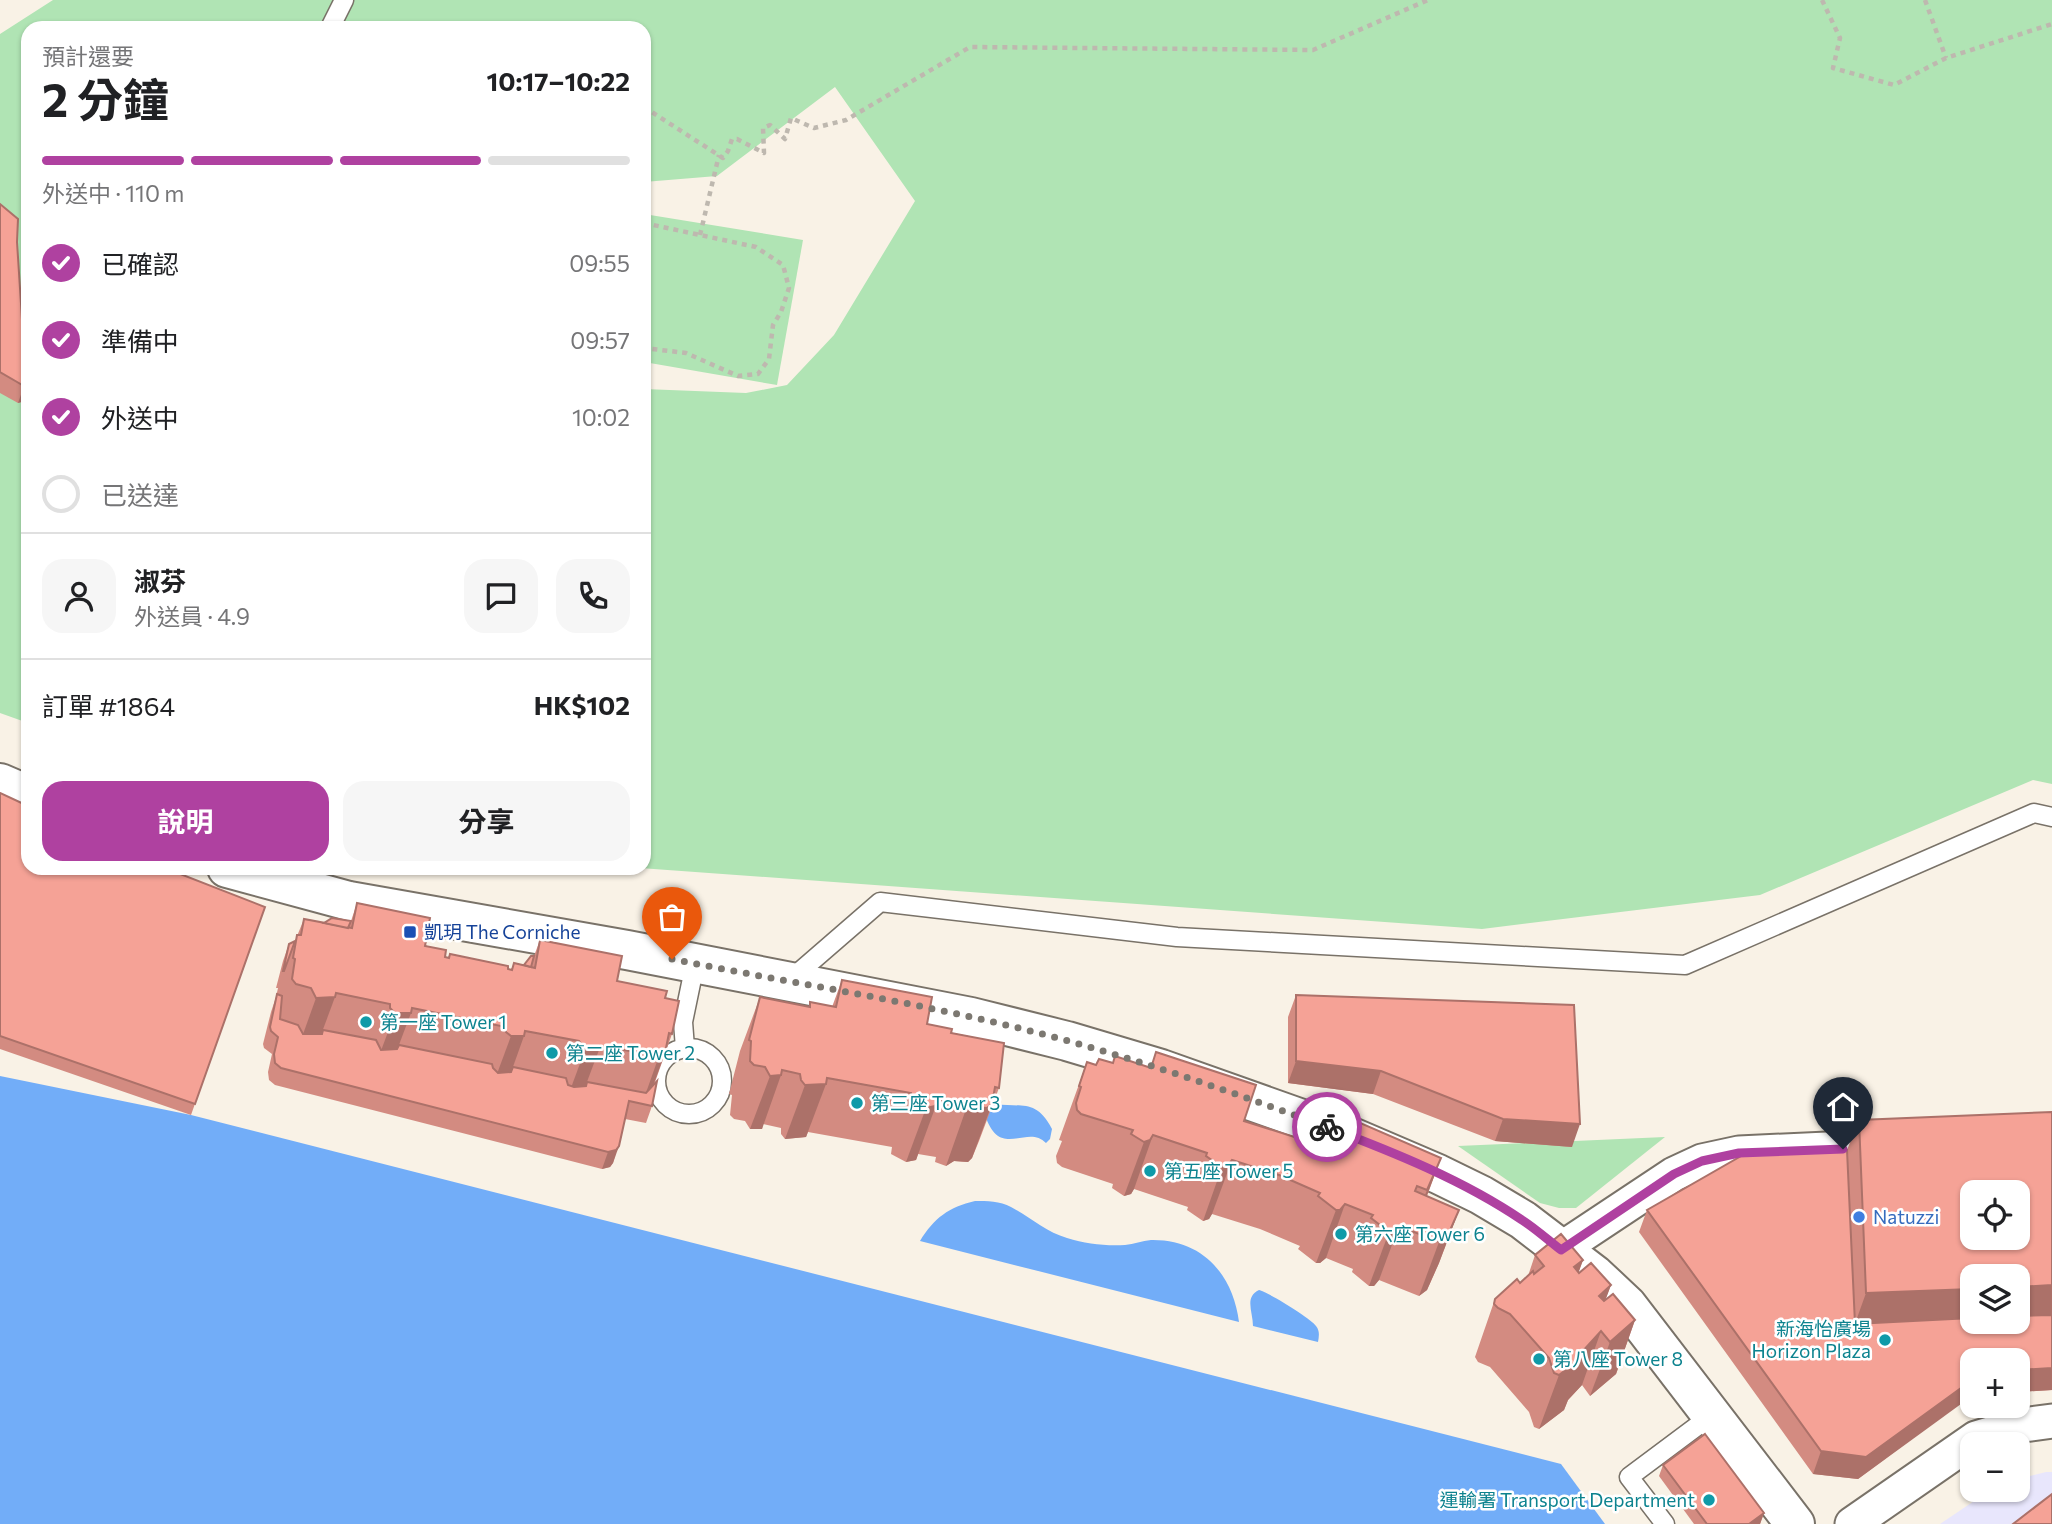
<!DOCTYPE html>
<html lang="zh-TW">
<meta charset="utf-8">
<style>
body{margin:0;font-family:Commissioner,"Noto Sans TC",sans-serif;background:#f6f6f6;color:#202124;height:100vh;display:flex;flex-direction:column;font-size:26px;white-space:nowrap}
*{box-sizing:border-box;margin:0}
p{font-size:23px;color:#757577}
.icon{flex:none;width:38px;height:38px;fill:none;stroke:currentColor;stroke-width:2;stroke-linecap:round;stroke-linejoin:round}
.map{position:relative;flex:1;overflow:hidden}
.details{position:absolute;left:21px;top:21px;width:630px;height:854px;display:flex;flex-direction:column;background:#fff;border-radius:21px;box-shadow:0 2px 5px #0004}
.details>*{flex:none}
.controls{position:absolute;left:1960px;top:1180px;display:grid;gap:14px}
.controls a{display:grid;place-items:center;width:70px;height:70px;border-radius:14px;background:#fff;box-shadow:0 2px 5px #0004;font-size:35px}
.pin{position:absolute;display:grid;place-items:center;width:60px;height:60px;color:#fff;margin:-72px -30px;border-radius:50% 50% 50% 0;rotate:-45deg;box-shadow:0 0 7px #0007}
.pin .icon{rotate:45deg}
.courier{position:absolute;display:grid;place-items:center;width:70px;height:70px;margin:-35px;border:5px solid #af41a0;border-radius:50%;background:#fff;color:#222;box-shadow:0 2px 9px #0007}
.overview em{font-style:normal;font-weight:700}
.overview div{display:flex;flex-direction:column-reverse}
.overview{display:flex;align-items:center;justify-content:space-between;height:119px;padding:0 21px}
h1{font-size:46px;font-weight:700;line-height:52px}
.bar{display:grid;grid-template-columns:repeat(4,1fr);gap:10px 7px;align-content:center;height:84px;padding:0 21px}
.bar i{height:9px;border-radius:5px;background:#e0e0e0}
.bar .on{background:#af41a0}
.bar p{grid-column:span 4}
.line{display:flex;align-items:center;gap:18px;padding:0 21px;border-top:2px solid #e0e0e0}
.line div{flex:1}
.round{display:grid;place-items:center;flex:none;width:74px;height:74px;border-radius:21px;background:#f6f6f6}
ol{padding:0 21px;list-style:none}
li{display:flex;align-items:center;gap:21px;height:77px}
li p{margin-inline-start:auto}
li .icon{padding:7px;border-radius:50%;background:#af41a0;color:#fff;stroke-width:4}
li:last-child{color:#757577}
li i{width:38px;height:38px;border:4px solid #e0e0e0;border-radius:50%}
.primary-button{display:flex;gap:14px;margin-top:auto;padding:14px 21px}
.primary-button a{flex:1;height:80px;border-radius:21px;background:#af41a0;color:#fff;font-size:28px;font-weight:700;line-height:80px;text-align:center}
.primary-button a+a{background:#f6f6f6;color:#202124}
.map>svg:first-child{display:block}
.industrial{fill:#e8e6fc}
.green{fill:#b0e4b4}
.water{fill:#72adf8}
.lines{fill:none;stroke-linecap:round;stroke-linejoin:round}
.lane-casing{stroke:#797268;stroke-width:21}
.street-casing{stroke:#797268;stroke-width:37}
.secondary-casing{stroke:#797268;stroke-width:42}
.path{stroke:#beb8af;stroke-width:4.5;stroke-dasharray:5 5;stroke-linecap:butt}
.lane{stroke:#fff;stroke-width:18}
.street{stroke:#fff;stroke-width:33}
.secondary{stroke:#fff;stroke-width:38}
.wall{fill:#d38b81}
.shaded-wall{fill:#ac7169}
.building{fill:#f5a296;stroke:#ac7169;stroke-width:2;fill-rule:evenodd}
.done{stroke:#7c7871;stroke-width:7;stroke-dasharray:0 12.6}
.route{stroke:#af41a0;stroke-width:9}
.transit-dot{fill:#1a4fb4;stroke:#fff;stroke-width:2.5}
.culture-dot{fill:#0f9aa8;stroke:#fff;stroke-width:2.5}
.shop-dot{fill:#3f7fe0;stroke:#fff;stroke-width:2.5}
.labels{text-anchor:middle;stroke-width:5;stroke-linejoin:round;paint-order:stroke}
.transit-label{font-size:19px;fill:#164399;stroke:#fff;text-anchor:start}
.culture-label{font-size:19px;fill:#0d838f;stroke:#fff;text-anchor:start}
.shop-label{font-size:19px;fill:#366cbe;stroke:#fff;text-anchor:start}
</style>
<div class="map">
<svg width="2052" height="1524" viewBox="0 0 2052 1524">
<rect width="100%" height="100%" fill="#f9f2e6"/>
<path class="industrial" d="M2046,1472h6v52h-112l52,-35h26v-10z"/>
<g class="green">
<path d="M53,0h1999v784l-19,-4 -273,115 -278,34 -842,-61h4v-479l102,4 41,-8 47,-50 81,-134 -80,-114 -118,89 -73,6v-154h-616v695l-28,-10v-679z"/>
<path d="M644,214l159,26 -26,145 -133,-23z"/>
<path d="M1665,1137l-89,71h-17l-19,-5 -82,-57z"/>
</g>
<g class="water">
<path d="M0,1076l191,39 1370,349 44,60h-1605z"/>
<path d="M995,1104c26,4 41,-6 57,25l-2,10 -4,4c-19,-20 -46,18 -61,-28l5,-9z"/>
<path d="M975,1201c12,0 25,0 36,6 19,10 35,25 56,31 19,6 38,8 58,7 9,-1 17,-4 26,-5 52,-1 82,35 88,82l-319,-81c14,-23 29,-34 55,-40z"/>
<path d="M1259,1290c9,2 53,29 57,36 4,5 3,10 2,16l-65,-16c0,-14 -9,-29 6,-36z"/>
</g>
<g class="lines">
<g class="lane-casing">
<g id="lane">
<path d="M330,28l14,-28"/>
<path d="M790,980l90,-78 297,35 508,28 349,-152 18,4"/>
<path d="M685,1048l-2,-26 12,-58"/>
<circle cx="689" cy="1081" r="33"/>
<path d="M1665,1524l-36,-47 83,-62"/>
</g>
</g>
<g class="street-casing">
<g id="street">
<path d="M1561,1249l113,-75 28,-13 37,-8 153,-7"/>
<path d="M1852,1524l124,-86 40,-12 36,-5"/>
</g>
</g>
<g class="secondary-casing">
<g id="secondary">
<path d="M0,783l28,12"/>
<path d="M227,868l122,33 278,49 344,67 96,24 94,28 186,66 91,39 43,21 42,25 72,55 32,30 168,219"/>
</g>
</g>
<g class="path">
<path d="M1822,0l18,38 -7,30 61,17 52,-27 106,-34"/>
<path d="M1925,0l21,58"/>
<path d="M644,107l79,51 5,-7 4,-12h5l27,14 -1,-25 7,-3 15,14 6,-21 23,10 32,-8 124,-73 343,3 115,-50"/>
<path d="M644,223l112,24 27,18 6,23 -8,24 -8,13 -4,34 -11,15 -20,2 -52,-23 -42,-5"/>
<path d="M700,235l19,-80"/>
</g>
<use href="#lane" class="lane"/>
<use href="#street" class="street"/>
<use href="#secondary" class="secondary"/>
</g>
<g class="wall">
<path d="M0,204l17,38 5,77 6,81 -10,3 -18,-10z"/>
<path d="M0,793l28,75 237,39 -74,208 -191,-66z"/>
<path d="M357,903l88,54 66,13 3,-7 10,2 10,-9 6,-16 77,41 48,17 7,36 -18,51 -2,21 -6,17 -21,-4 -12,44 -3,4 -8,2 -327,-84 -6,-5 -1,-8 4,-18 -8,-6 -1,-4 8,-32 5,-15 2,-9h-2l7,-27 6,-17 6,-3 9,-22 20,4 27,-2z"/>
<path d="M842,980l85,44 24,9 48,55 -20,53 -7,17 -4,4 -14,-1 -8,5 -11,-4 1,-5 -18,-3 -2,6 -10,2 -15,-8 1,-7 -84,-15 -2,5 -21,2 -4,-5v-6l-18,-4 -1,5h-12l-5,-8 -11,-2 -4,-4 2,-20 -3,-1 11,-43 20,-54 49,10 1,-5 22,5z"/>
<path d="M1296,995l276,152 -77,-6 -122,-47 -85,-11v-66z"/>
<path d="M1156,1052l88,69 82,32 16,-38 99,43 -14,38 32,14 -20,53 -12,27 -8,6 -40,-16 -5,6h-5l-17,-14 1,-3 -27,-11 -6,5h-4l-18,-14 2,-3 -40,-17 -48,-15 -3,5 -6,2 -16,-11 1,-3 -54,-18 -3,5 -7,2 -12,-8 1,-4 -51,-17 -5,-4 -1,-7 6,-15 -3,-1 28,-78 9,3 55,3z"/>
<path d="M1859,1120l193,270 -34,2v-32l-160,119 -45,-5 -174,-242 8,-22 200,-60z"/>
<path d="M1535,1255l48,5 -5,13 33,12 -6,15 30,20 -19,54 -26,22 -8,-11 -14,15 -4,10 -25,19 -5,-2 -5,-15 -39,-45 -12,-5 -3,-5 20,-58 25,-16 8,-7z"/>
<path d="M1663,1465l101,48 -4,11h-66l-35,-48z"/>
</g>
<g class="shaded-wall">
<path d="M28,385v15l-10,3 6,-17z"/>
<path d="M335,997l-20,54h-18l19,-53z"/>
<path d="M395,1013h16l-20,53 -16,1z"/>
<path d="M511,1036h13l-19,53 -14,1z"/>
<path d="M585,1050h14l-20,53 -14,1z"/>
<path d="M665,1053l-19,52 -4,-1 17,-48z"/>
<path d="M1296,1061l85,10 -8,23 -85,-11z"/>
<path d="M781,1075l-19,54h-12l20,-53z"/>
<path d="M826,1084l-20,53 -21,2 20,-54z"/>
<path d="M938,1100l-22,60 -10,2 20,-54z"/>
<path d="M992,1104l-20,54 -4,4 -14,-1 -8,5 19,-54 8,-5z"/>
<path d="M1503,1119l77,5 -8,23 -77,-6z"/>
<path d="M1153,1135l-19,54 -3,5 -7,2 20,-54z"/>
<path d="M619,1146l-6,17 -3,4 -8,2 6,-17z"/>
<path d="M1441,1158l-20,53 -10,20 16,-41z"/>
<path d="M1232,1160l-20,54 -3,5 -6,2 19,-54z"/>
<path d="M1345,1204l-19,54 -6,5h-4l20,-53z"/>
<path d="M1459,1210l-20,53 -12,27 -8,6 20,-54z"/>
<path d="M1399,1226l-20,54 -5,6h-5l20,-54z"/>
<path d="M1583,1260l-19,54 10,-47z"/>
<path d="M1611,1285l-20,54 8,-43z"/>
<path d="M2052,1285v52l-205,9 19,-53 106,-4v32h46v-34z"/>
<path d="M1635,1320l-19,54 -26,22 20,-54z"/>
<path d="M1601,1331l-19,54 -14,15 -4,10 -25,19 20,-54z"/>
<path d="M2052,1368v22l-34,2v-22z"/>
<path d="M1972,1380v16l-114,83 -45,-5 8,-23z"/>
<path d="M1764,1513l-4,11h-11z"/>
</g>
<g class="building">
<path d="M0,204l18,15 -1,23 5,77 6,3v63l-4,1 -24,-14z"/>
<path d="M0,793l28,13v62h137l100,39 -70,197 -195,-68z"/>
<path d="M357,903l73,15 -5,28 21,4 -1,7 4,1 1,-4 58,12v3l4,1 2,-7 21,5 5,-28 82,16 -5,25 50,10 -2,7 14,3 -7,33 -3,-1 -4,20 -6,3 -59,-10 -1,4h-14l-6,-9 -54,-10 -1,5h-13l-5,-4v-5l-94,-19 -1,5h-16l-5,-5v-4l-54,-11 -1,4 -19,1 -5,-10 -15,-4 -4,-5 3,-20 -2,-1 4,-23h4l3,-16 48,9z"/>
<path d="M332,918l19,3 -3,7 -24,-5z"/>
<path d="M295,941l-11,30h-1l6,-27z"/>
<path d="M531,956h3l-3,11 -7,-2z"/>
<path d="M842,980l90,17 -5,27 25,5 -1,4 53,10 -5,45 -4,-1 -3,17 -5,4 -14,-1 -8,5 -10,-4 1,-5 -18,-3 -3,6 -9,2 -16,-8 1,-7 -84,-15 -1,6 -21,1 -4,-5 -1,-6 -18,-4 -1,5 -11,1 -5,-9 -11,-2 -4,-4 1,-20 -2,-1 11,-43 50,10v-5l26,5z"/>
<path d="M277,994l5,2 -2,23 18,6 5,9h19l1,-4 53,10 5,10 16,-1 2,-4 93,19 1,4 5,5 13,-1 2,-5 53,11 2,7 6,2 12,-1 1,-4 59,11 11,-12 -5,25 -23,-5 -10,45 -3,4 -8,2 -327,-84 -6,-5 -1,-9 4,-17 -7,-6 -1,-4z"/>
<path d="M1296,995l278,10 6,119 -77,-5 -122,-48 -85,-10z"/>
<path d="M1156,1052l100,33 -12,36 63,20 -1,3 29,13 2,-6 -9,-3 14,-33 99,43 -14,32 -10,-4 -2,5 44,19 -12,27 -8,5 -40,-16 -6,6h-4l-18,-14 2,-3 -28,-11 -5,6h-4l-18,-14 2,-3 -41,-18 -47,-15 -4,5 -6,2 -16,-11 1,-3 -54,-18 -3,5 -6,2 -13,-8 2,-4 -52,-16 -4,-4 -1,-7 5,-16 -2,-1 8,-24 9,3 3,-6 14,4 2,-7 36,12z"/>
<path d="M2052,1112v173l-34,2v-11h-46v13l-106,4 -7,-173zM1972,1192h46v45h-46z"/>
<path d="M1847,1150l8,174 117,-6v3h46v-5l34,-1v53l-34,2v-10h-46v20l-106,77 -45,-6 -174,-241 96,-55z"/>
<path d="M1561,1234l22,26 -9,7 5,6 12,-10 20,22 -12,11 5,5 9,-7 22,26 -25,22 -9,-11 -20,22 3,3 -25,19 -5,-2 -5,-15 -39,-44 -12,-6 -4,-4 1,-5 22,-20 3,4 13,-12 1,3 10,-8 -9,-11z"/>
<path d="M1705,1434l59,79 -15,11h-42l-44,-59z"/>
<path d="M2052,1494v30h-39z"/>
</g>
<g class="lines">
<path class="done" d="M672,959c99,20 200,36 299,58 121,26 239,67 356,110"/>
<path class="route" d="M1327,1127c66,25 136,53 195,93 14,9 26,20 39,30l113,-76 28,-13 37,-8 104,-4"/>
</g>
<rect class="transit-dot" x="403" y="925" width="14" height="14" rx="3.5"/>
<g class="culture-dot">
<circle cx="366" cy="1022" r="7"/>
<circle cx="552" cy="1053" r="7"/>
<circle cx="857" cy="1103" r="7"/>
<circle cx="1150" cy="1171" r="7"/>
<circle cx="1341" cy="1234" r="7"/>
<circle cx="1885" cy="1340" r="7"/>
<circle cx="1539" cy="1359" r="7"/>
<circle cx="1709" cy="1500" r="7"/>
</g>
<circle class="shop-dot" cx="1859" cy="1217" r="7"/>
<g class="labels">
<g class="transit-label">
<text x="424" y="939">凱玥 The Corniche</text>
</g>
<g class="culture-label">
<text x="380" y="1029">第一座 Tower 1</text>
<text x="566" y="1060">第二座 Tower 2</text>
<text x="871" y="1110">第三座 Tower 3</text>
<text x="1164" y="1178">第五座 Tower 5</text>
<text x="1355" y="1241">第六座 Tower 6</text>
<text x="1871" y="1336" text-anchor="end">新海怡廣場<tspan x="1871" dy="22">Horizon Plaza</tspan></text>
<text x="1553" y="1366">第八座 Tower 8</text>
<text x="1695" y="1507" text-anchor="end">運輸署 Transport Department</text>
</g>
<g class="shop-label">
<text x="1873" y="1224">Natuzzi</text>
</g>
</g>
</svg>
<div class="controls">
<a><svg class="icon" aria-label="locate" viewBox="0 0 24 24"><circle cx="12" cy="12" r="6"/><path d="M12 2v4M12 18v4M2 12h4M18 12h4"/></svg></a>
<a><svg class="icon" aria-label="layers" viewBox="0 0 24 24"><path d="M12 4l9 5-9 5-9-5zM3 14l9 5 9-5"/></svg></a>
<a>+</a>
<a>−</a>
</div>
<div class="pin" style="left:672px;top:959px;background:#ea580c"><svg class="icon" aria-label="bag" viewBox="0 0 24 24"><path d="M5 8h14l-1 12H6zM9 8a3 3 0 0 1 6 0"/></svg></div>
<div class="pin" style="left:1843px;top:1149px;background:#1f2937"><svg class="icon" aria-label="home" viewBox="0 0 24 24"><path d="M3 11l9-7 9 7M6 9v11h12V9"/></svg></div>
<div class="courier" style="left:1327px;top:1127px"><svg class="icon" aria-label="bike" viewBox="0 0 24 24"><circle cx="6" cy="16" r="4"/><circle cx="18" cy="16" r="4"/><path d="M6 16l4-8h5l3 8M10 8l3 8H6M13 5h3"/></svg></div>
<section class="details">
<div class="overview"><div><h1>2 分鐘</h1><p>預計還要</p></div><em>10:17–10:22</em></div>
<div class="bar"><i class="on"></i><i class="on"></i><i class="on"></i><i></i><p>外送中 · 110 m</p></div>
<ol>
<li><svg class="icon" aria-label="check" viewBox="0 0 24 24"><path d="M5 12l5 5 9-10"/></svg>已確認<p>09:55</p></li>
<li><svg class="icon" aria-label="check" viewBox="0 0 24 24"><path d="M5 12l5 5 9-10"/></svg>準備中<p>09:57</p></li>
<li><svg class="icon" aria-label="check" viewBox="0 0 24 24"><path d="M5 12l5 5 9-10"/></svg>外送中<p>10:02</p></li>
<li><i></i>已送達</li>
</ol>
<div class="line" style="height:126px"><a class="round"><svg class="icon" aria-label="person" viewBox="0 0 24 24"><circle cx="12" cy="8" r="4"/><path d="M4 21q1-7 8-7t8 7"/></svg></a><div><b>淑芬</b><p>外送員 · 4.9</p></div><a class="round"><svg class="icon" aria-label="chat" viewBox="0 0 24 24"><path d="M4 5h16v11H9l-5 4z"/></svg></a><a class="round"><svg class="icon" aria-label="phone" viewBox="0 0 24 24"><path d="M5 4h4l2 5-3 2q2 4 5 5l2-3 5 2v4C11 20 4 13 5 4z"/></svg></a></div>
<div class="line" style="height:91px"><div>訂單 #1864</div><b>HK$102</b></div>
<div class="primary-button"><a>說明</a><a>分享</a></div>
</section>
</div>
